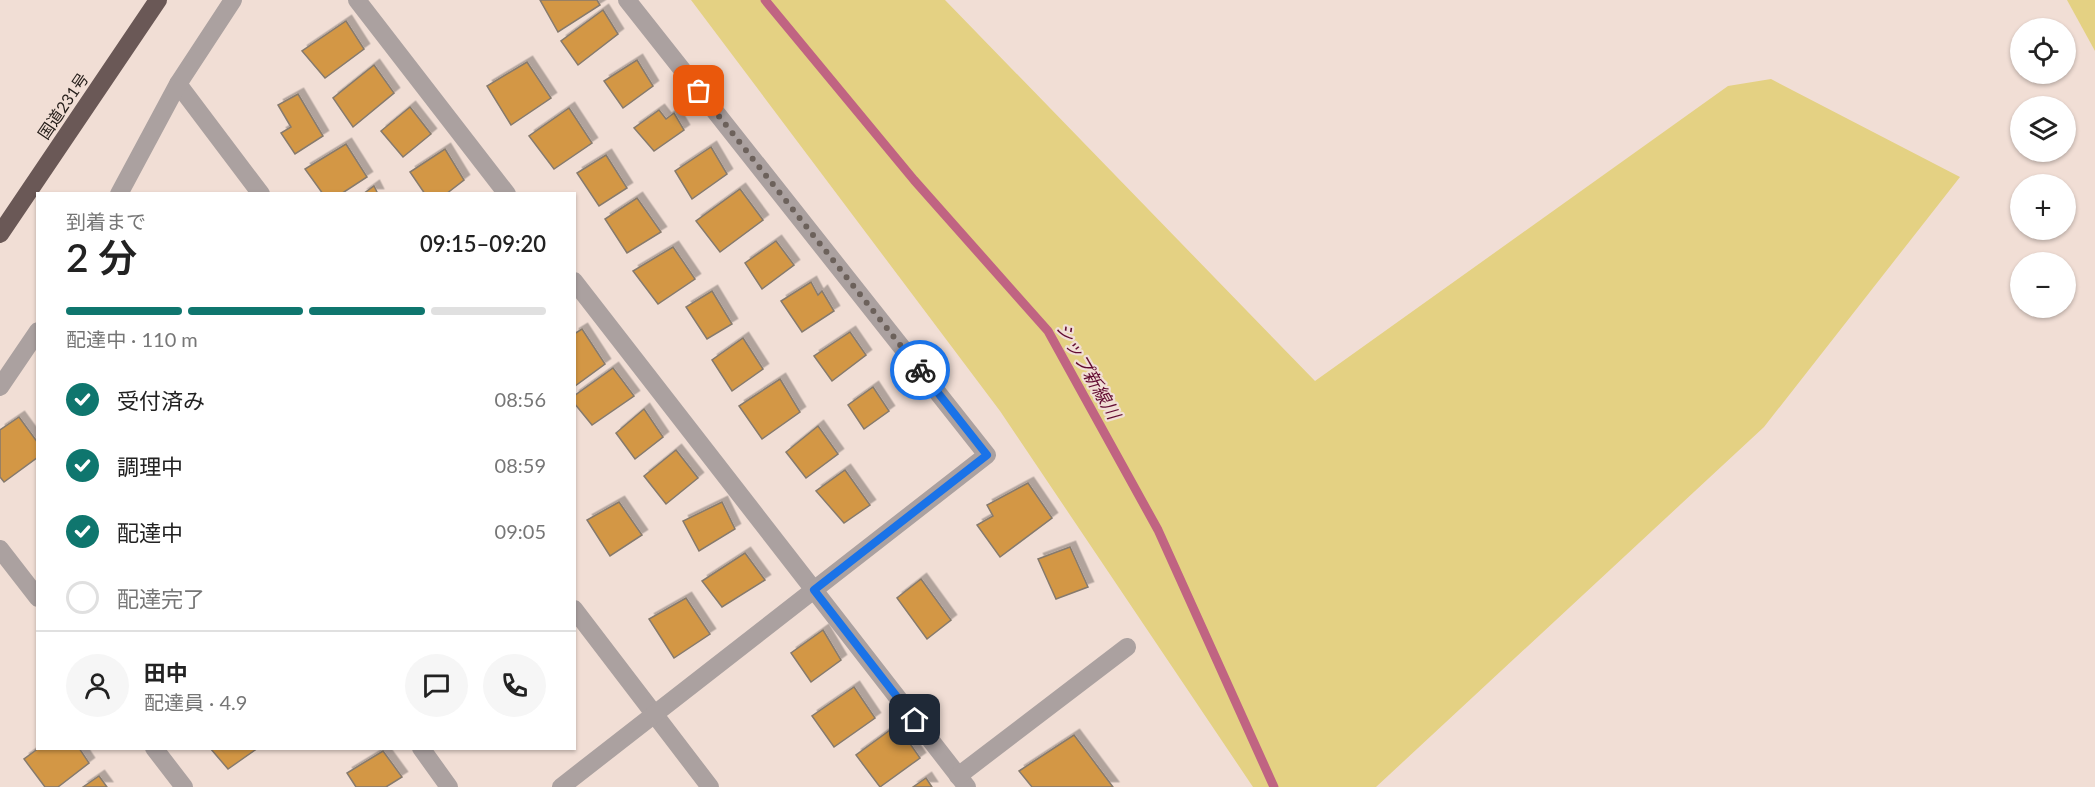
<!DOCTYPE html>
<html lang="ja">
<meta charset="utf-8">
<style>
body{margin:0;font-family:Lato,"Noto Sans JP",sans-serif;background:#f6f6f6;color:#222;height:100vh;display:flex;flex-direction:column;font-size:22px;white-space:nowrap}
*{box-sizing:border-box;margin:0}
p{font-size:20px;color:#767676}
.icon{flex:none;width:33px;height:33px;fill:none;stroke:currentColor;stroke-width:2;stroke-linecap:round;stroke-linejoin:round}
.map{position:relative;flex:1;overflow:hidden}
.sheet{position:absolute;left:36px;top:192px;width:540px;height:558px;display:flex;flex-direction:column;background:#fff;border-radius:0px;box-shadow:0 2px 4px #0004}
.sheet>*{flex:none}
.controls{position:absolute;left:2010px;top:18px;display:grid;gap:12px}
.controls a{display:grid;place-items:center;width:66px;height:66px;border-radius:50%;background:#fff;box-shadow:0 2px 4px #0004;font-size:30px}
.pin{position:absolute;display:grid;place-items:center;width:51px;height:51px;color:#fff;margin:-26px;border-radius:12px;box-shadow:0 3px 9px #0006}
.courier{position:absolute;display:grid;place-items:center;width:60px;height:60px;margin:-30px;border:4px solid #1a73e8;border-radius:50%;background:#fff;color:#222;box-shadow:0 2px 8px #0007}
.overview em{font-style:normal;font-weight:600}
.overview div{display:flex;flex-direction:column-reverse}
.overview{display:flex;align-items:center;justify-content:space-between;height:102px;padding:0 30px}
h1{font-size:39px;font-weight:600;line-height:45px}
.bar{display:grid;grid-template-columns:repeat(4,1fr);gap:9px 6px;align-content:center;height:72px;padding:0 30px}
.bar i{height:8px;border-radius:4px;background:#e0e0e0}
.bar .active{background:#0f766e}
.bar p{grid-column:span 4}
.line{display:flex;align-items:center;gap:15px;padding:0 30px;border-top:2px solid #e0e0e0}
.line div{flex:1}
.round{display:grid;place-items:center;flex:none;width:63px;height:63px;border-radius:32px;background:#f6f6f6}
ol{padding:0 30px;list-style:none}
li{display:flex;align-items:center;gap:18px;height:66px}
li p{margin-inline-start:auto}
li .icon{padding:6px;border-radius:50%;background:#0f766e;color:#fff;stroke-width:4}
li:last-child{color:#767676}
li i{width:33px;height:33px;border:3px solid #e0e0e0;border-radius:50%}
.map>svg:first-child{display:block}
.green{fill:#e4d183}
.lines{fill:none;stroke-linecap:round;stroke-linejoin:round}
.stream{stroke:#c06482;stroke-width:9}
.building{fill:#d39745;stroke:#867a6d;stroke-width:1.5;filter:url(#shadow)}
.street{stroke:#aba1a0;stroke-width:18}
.highway{stroke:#6a5856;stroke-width:18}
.done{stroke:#6c615b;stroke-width:6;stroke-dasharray:0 10.8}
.route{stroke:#1a73e8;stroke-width:8}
.labels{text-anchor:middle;stroke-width:4.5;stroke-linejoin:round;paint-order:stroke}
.street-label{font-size:16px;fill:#241d19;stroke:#f1ded5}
.water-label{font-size:18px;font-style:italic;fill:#620b31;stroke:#f1ded5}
</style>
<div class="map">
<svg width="2095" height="787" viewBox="0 0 2095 787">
<defs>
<filter id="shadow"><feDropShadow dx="5.5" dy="-5.5" stdDeviation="0" flood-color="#0004"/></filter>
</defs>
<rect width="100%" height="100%" fill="#f1ded5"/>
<g class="green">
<path d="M691,0h254l370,381 413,-295 43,-7 189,98 -196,250 -388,360h-123l-253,-376z"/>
<path d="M2067,0h28v51z"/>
</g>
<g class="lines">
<path class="stream" d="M765,0l149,180 134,151 110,199 116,257"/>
</g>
<g class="building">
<path d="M540,0h57l3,5 -42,27z"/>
<path d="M603,10l15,24 -40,31 -17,-24z"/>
<path d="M346,21l18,28 -39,29 -23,-27z"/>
<path d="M637,60l16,26 -30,22 -19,-27z"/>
<path d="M527,62l24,36 -40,27 -24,-39z"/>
<path d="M374,65l20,28 -41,34 -20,-29z"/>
<path d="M298,94l25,42 -28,18 -14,-21 10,-6 -13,-22z"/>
<path d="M410,107l21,27 -28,23 -22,-26z"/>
<path d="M569,108l23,35 -38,26 -25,-33z"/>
<path d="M659,110l7,9 8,-6 10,17 -30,21 -20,-23z"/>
<path d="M346,144l21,33 -26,17h-18l-18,-25z"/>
<path d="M711,147l16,27 -35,25 -17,-28z"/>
<path d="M445,149l19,31 -18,14h-21l-15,-22z"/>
<path d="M606,155l21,33 -28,18 -22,-33z"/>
<path d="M374,186l4,8h-15z"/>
<path d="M740,189l23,31 -43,32 -24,-31z"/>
<path d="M637,198l24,34 -34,21 -22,-34z"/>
<path d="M776,241l18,24 -32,24 -17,-26z"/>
<path d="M673,247l22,32 -37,25 -25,-33z"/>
<path d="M811,282l7,13 4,-4 12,20 -32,21 -21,-31z"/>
<path d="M712,291l20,33 -25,15 -21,-32z"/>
<path d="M582,329l23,35 -30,22 -1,-52z"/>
<path d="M850,332l16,23 -34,26 -18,-25z"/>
<path d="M743,338l20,31 -31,22 -20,-31z"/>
<path d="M613,368l21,28 -42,29 -18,-22v-7z"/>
<path d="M780,379l20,33 -38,27 -23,-33z"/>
<path d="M873,387l16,24 -25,18 -16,-24z"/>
<path d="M644,409l19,28 -28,22 -19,-26z"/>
<path d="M19,417l19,26v14l-34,25 -4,-5v-47z"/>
<path d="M818,426l20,28 -32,24 -20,-26z"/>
<path d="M676,450l22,28 -32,26 -22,-28z"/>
<path d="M845,470l25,35 -26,18 -28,-32z"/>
<path d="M1028,483l24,35 -52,39 -23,-32 16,-9 -6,-11z"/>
<path d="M619,502l23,33 -32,21 -23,-36z"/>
<path d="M722,502l13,27 -36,22 -16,-30z"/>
<path d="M1070,547l18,40 -32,12 -18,-40z"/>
<path d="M745,553l20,27 -43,27 -20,-26z"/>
<path d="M921,579l30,41 -24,19 -30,-41z"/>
<path d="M686,598l24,36 -36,24 -25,-39z"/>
<path d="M823,630l18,30 -30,22 -20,-29z"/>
<path d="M854,687l21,31 -41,29 -22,-31z"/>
<path d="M897,725l23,33 -40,29 -24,-32z"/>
<path d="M1074,735l39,52h-81l-13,-16z"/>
<path d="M39,748h40l10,15 -31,24h-13l-21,-28z"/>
<path d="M210,748h48l-30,21z"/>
<path d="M383,751l19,26 -16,10h-30l-9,-14z"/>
<path d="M99,776l8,11h-24z"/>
<path d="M926,778l6,9h-19z"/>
</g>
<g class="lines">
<g class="street">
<path d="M357,0l150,194"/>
<path d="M178,84l83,110"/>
<path d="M119,194l59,-110 55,-84"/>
<path d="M574,281l393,506"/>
<path d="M0,387l38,-56"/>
<path d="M0,549l38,49"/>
<path d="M574,609l136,178"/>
<path d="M154,748l30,39"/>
<path d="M421,748l28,39"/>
<path d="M958,776l169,-129"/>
<path d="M561,787l426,-332 -360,-455"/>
</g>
<path class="highway" d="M0,234l158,-234"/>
</g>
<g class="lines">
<path class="done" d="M699,91l221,279"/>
<path class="route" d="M915,720l-101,-130 173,-135 -67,-85"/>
</g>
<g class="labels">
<g class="street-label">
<text transform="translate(63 106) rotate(-56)" y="6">国道231号</text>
</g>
<g class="water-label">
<text transform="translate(1088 371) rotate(60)" y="6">シップ新線川</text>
</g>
</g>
</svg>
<div class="controls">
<a><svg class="icon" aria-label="locate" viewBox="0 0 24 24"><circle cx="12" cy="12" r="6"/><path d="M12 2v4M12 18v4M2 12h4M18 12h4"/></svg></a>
<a><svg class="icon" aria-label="layers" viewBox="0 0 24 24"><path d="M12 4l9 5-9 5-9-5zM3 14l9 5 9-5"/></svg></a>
<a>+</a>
<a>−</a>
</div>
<div class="pin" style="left:699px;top:91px;background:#ea580c"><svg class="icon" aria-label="bag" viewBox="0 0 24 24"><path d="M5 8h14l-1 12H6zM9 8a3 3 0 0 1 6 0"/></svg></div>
<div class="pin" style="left:915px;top:720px;background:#1f2937"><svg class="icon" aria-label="home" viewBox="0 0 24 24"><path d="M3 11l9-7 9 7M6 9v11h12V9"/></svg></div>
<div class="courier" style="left:920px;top:370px"><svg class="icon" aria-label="bike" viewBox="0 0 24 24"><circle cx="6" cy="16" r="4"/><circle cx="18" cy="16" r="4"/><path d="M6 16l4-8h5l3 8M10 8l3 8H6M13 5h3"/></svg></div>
<section class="sheet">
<div class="overview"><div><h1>2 分</h1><p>到着まで</p></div><em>09:15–09:20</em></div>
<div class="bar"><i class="active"></i><i class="active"></i><i class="active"></i><i></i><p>配達中 · 110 m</p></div>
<ol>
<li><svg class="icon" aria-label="check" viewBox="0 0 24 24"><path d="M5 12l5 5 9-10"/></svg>受付済み<p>08:56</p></li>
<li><svg class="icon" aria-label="check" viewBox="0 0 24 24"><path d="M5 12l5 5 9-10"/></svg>調理中<p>08:59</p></li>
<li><svg class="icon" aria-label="check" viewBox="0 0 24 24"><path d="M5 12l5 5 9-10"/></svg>配達中<p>09:05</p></li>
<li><i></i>配達完了</li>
</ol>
<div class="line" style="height:108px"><a class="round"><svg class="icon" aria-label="person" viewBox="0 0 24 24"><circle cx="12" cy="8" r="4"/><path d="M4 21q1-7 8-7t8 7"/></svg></a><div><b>田中</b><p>配達員 · 4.9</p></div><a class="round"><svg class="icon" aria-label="chat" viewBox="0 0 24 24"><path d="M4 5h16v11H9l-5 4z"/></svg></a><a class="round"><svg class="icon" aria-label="phone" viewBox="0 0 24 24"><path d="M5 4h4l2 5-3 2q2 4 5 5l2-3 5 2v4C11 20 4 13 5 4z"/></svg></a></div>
</section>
</div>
